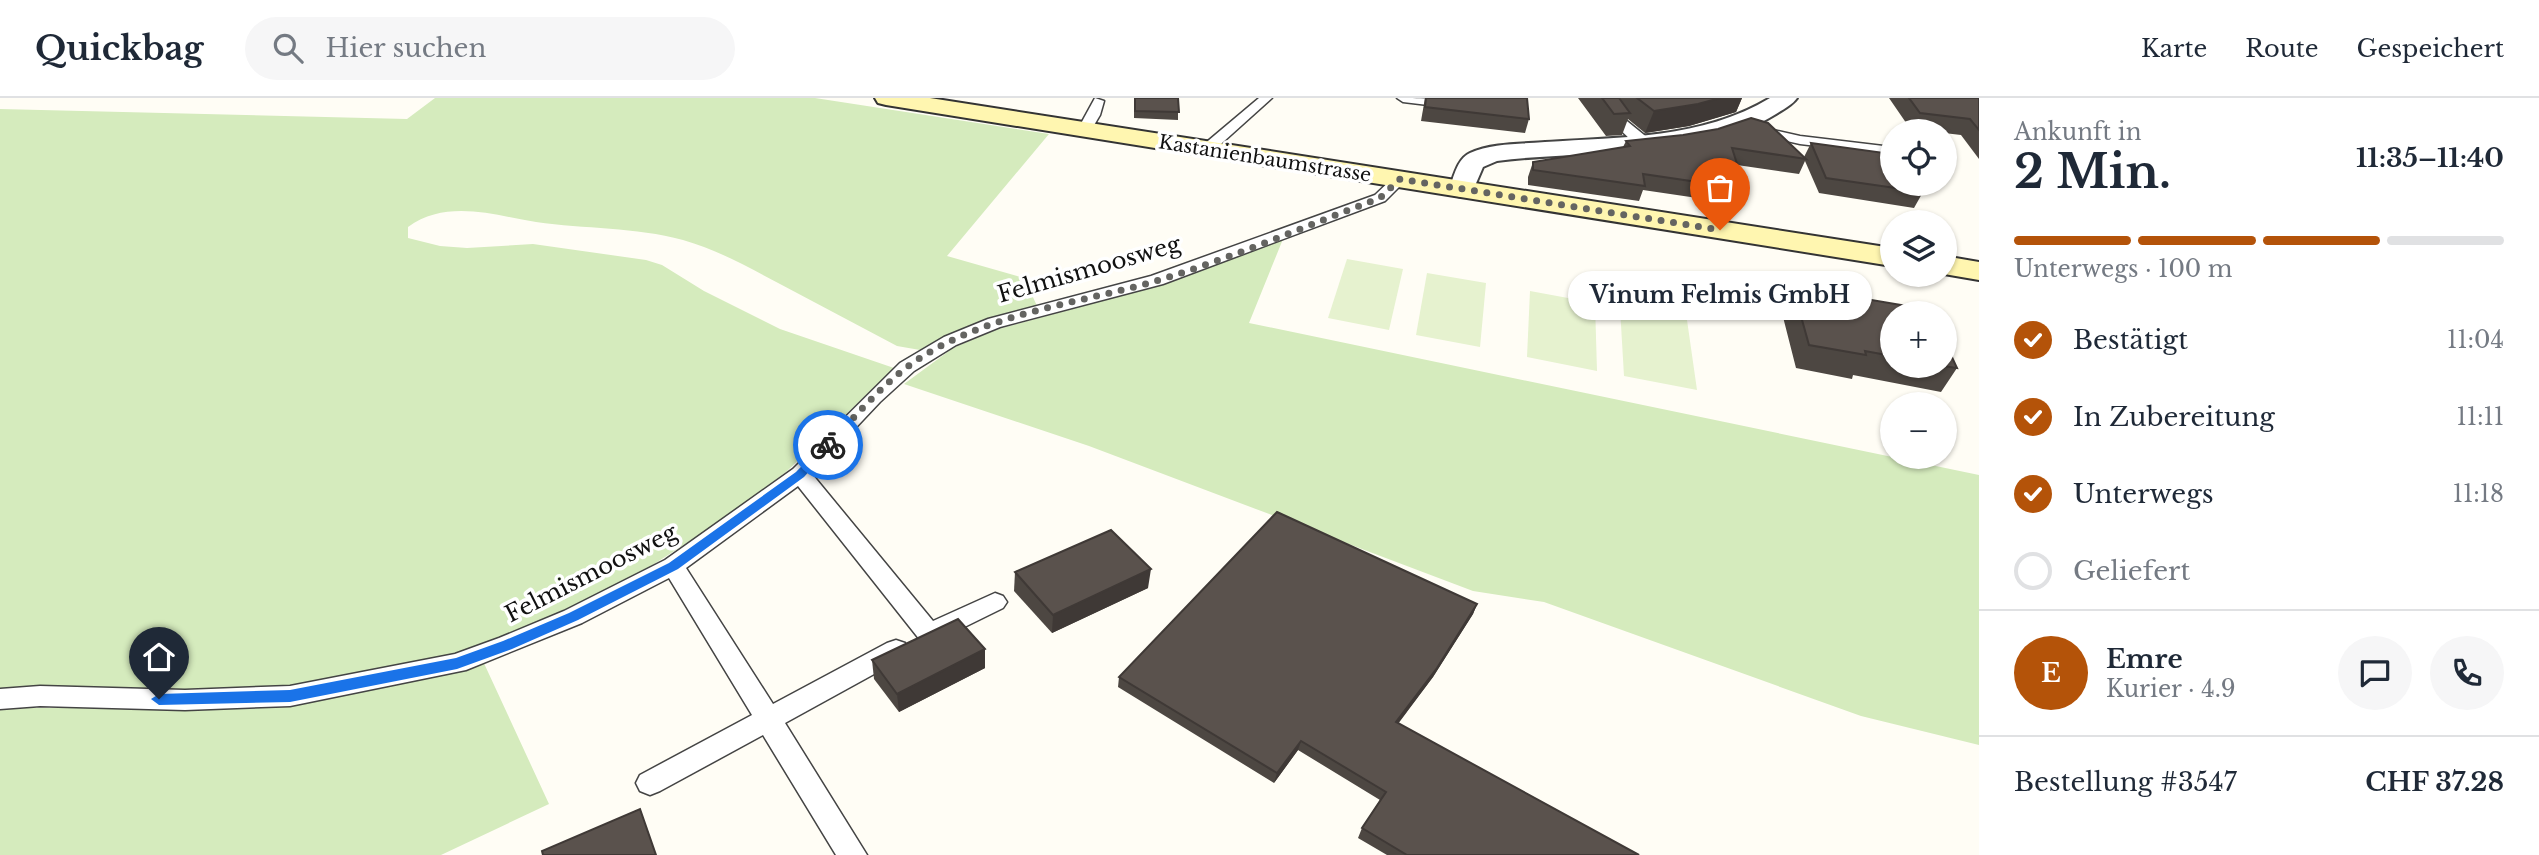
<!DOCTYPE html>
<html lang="de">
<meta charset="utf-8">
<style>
body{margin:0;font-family:"Libre Baskerville",serif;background:#f6f6f7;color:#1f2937;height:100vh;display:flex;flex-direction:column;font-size:26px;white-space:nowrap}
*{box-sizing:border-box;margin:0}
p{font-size:23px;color:#747a83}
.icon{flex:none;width:38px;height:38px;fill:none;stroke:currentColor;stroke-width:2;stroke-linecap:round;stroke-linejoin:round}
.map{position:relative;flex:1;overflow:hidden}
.drawer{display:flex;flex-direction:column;background:#fff;width:560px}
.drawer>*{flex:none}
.buttons{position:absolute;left:1880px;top:21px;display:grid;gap:14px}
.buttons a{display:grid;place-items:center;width:77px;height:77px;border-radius:50%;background:#fff;box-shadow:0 2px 5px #0004;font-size:35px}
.pin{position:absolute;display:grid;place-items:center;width:60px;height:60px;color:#fff;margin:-72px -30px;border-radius:50% 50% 50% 0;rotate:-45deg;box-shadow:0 0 7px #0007}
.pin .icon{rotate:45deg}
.courier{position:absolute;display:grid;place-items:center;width:70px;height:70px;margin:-35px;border:5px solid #1a73e8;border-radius:50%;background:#fff;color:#222;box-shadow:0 2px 9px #0007}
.bubble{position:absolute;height:49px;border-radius:24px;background:#fff;box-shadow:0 2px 5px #0004;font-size:23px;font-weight:700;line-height:49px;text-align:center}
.headline em{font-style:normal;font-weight:700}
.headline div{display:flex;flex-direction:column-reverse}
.headline{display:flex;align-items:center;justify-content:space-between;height:119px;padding:0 35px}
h1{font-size:46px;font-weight:700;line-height:52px}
.bar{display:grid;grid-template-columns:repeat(4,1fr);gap:10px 7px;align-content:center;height:84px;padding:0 35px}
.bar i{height:9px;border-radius:5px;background:#e0e1e3}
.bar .active{background:#b45309}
.bar p{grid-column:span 4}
.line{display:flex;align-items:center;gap:18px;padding:0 35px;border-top:2px solid #e0e1e3}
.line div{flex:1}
.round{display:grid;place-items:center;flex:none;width:74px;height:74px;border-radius:37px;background:#f6f6f7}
ol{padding:0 35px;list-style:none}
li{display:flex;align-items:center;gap:21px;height:77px}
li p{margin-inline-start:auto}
li .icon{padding:7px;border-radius:50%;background:#b45309;color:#fff;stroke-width:4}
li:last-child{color:#747a83}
li i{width:38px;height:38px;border:4px solid #e0e1e3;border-radius:50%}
header{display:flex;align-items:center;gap:42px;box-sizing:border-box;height:98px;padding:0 35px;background:#fff;border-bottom:2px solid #e0e1e3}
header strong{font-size:33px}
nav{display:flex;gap:38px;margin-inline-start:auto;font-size:24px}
.search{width:490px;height:63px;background:#f6f6f7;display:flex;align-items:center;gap:18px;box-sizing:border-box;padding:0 24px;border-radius:38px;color:#747a83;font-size:26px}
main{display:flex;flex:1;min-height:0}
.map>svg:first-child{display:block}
.green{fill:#d5ebbd}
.pitch{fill:#e6f2cf}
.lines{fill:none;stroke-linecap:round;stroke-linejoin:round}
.lane-casing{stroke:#444;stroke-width:3}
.street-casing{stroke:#444;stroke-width:4}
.secondary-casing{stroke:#333;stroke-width:4}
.lane{fill:#fff;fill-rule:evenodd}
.street{fill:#fff;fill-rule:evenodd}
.secondary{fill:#fff6b0;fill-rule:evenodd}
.wall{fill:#4d4742}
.shaded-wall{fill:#3f3936}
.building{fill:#5a524d;stroke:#3f3936;stroke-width:2}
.route{fill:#1a73e8}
.done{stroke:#646461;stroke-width:7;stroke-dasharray:0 12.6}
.labels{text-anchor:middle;stroke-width:7;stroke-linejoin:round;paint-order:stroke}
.far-street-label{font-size:19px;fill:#111;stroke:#fff}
.street-label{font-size:23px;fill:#111;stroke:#fff}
</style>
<header>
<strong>Quickbag</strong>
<div class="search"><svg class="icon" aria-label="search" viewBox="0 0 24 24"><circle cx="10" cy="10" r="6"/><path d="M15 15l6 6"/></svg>Hier suchen</div>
<nav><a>Karte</a><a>Route</a><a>Gespeichert</a></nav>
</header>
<main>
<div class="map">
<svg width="1979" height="757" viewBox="0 0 1979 757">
<rect width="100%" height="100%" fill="#fffdf5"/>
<g class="green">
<path d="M435,0h380l234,36 -102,122 77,22 14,30 -97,31 -21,11 -23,-4c-39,-21 -78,-41 -117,-62 -32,-17 -62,-34 -97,-44 -48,-13 -98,-11 -147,-18 -43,-7 -89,-23 -128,5v11l32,8 27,2 66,-4 113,16 16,5 42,26 76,38 114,39 -108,104 -73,54 -79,51 -73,36 -69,28 -55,18 -131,25 -50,5 -256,4v-584l407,10z"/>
<path d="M1283,141l-34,84 730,152v270l-118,-29 -317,-114 -71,-11 -384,-145 -185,-62 49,-36 42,-18 158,-43z"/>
<path d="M482,561l67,145 -108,51h-441v-147h162z"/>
</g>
<g class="pitch">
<path d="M1347,161l56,10 -14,61 -61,-12z"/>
<path d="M1427,175l59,10 -6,64 -64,-12z"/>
<path d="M1530,193l65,12 2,68 -70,-14z"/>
<path d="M1620,210l67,12 10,70 -73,-14z"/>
</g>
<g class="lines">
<g class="lane-casing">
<g id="lane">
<path d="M1095,0l9,3 -4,14 -10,17h-10l-2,-3z"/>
<path d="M1259,0h13l-60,54h-10v-6z"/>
<path d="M1397,0c18,0 48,0 62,6l-6,4 -50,-6z"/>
<path d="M1617,15l32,26v6c-17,2 -29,-16 -38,-28z"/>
<path d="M1756,28l44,10 92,11v8l-92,-11 -49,-11 -2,-3z"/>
<path d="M1400,77l7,4 -22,22 -222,83 -163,43 -44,18 -42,26 -34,31 -68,72 121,147 62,-28 8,3 4,6 -4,6 -65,32 -9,2 -9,-2 -122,-154 -112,82 87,136 114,-61 9,-3 9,3 3,7 -3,7 -120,66 82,132h-31l-73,-120 -103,56 -10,4 -10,-4 -4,-8 4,-8 112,-60 -83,-137 -87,45 -116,47 -176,36 -105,4 -145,-4 -40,3v-20l40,-3 145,4 105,-4 165,-32 44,-16 65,-27 101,-51 128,-91 107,-106 44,-26 44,-18 163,-43 224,-81 20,-19z"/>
</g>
</g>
<g class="street-casing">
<path id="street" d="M1770,0h27c-5,7 -13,11 -21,16 -79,49 -190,35 -279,47l-14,6 -12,28 -9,2 -9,-2 -4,-6c5,-12 8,-30 21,-36 22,-10 51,-9 75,-11 77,-5 157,-3 225,-44z"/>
</g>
<g class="secondary-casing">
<g id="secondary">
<path d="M875,0h55l962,150v18l-1006,-161 -8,-2z"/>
<path d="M1944,158l35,6v18l-35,-6z"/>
</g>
</g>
<use href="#lane" class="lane"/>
<use href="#street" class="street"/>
<use href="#secondary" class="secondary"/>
</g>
<g class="wall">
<path d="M1134,0h44v22l-44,-2z"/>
<path d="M1425,0h102l2,21 -4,14 -104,-12z"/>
<path d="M1578,0h164l-6,14 -47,14 -44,7 -17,-14 -6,16 -16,1z"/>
<path d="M1889,0h90v61l-18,-24 -17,-2v-2h-18l-15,-1z"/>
<path d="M1683,37l121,22 7,-14 112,49 -9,16 -95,-15 -14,-32 -6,13 -62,-9 8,24 -7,15 -95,-14 -4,11 -111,-16v-8l5,-15 90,-15 3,-6z"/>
<path d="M1794,193l70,12 2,-4 26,14v53h52l13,2 -16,24 -88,-17 -1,4 -56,-11 -14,-55z"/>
<path d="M1015,474l133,16 -96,45 -38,-42z"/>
<path d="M1477,506l-4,10 -40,63 -35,46 241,132h-252l-29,-17 4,-10 18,-28 -82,-50 -24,33 -156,-96 1,-10z"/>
<path d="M872,562l113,8 -86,44 -25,-33z"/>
</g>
<g class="shaded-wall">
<path d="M1720,0h22l-6,14 -47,14 -44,7 9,-22z"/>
<path d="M1151,471l-3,19 -96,45 1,-18z"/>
<path d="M1477,506l-4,10 -40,63 -41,55 4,-10z"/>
<path d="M985,551v19l-86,44 -2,-18z"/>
<path d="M1301,643l-3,9 -24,33 3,-10z"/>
</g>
<g class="building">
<path d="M1135,0h43l1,14 -44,-1z"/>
<path d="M1426,0h101l2,21 -104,-12z"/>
<path d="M1602,0h17l11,15 -16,1z"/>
<path d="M1637,0h83l-22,6 -44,7z"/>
<path d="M1909,0h70v32l-9,-11 -50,-6z"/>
<path d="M1751,20l17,5 38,36 -74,-11 13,41 -102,-15 2,12 -112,-16v-8l97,-16 -4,-5 57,-6 35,-6z"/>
<path d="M1811,45l81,11v30h26l5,8 -97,-14z"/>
<path d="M1794,193l74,12 -2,-4 64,11 2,3h-40v43l-27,-5 1,4 -57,-10z"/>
<path d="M1944,242l13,28 -15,-2h2z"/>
<path d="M1277,414l200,92 -40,64 -41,54 243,133h-232l-45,-27 24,-36 -85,-51 -24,32 -158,-96z"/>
<path d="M1111,432l40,39 -98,46 -38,-43z"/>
<path d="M958,521l27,30 -88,45 -25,-34z"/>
<path d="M640,711l16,46h-113l-1,-4z"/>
</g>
<path class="route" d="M824,345l9,2 -29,32 -126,92 -100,51 -66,29 -55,20 -167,33 -131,3 -8,-6 8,-5 131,-4 166,-32 47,-17 66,-28 100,-50 127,-91z"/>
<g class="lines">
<path class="done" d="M828,347c25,-26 50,-56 79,-78 72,-53 166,-62 249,-86 76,-23 150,-55 224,-83l20,-19 320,51"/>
</g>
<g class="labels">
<g class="far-street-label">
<text transform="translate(1265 60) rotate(9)" y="7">Kastanienbaumstrasse</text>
</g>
<g class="street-label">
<text transform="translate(1089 171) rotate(-16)" y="8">Felmismoosweg</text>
<text transform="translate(591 475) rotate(-27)" y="8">Felmismoosweg</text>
</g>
</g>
</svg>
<div class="buttons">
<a><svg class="icon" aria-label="locate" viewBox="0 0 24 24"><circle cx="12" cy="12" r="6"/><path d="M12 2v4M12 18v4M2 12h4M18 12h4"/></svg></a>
<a><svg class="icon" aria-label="layers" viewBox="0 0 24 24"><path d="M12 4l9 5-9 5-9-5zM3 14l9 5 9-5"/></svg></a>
<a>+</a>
<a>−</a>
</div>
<div class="pin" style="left:1720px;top:132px;background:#ea580c"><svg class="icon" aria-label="bag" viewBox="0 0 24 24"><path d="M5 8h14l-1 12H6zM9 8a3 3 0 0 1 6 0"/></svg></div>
<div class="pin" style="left:159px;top:601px;background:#1f2937"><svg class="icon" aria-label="home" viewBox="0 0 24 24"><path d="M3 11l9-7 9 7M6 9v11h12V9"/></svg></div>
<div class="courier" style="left:828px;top:347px"><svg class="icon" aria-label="bike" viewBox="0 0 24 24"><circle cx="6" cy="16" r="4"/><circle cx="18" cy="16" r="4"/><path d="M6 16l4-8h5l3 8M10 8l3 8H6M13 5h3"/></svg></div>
<div class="bubble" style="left:1568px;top:173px;width:304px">Vinum Felmis GmbH</div>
</div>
<section class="drawer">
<div class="headline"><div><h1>2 Min.</h1><p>Ankunft in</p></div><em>11:35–11:40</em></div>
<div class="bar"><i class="active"></i><i class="active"></i><i class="active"></i><i></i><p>Unterwegs · 100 m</p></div>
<ol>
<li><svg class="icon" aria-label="check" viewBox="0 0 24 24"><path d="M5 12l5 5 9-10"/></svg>Bestätigt<p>11:04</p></li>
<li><svg class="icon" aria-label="check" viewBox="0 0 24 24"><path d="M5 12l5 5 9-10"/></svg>In Zubereitung<p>11:11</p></li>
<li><svg class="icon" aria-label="check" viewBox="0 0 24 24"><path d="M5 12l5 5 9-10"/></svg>Unterwegs<p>11:18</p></li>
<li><i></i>Geliefert</li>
</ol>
<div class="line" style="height:126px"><b class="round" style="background:#b45309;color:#fff">E</b><div><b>Emre</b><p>Kurier · 4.9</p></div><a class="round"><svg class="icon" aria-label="chat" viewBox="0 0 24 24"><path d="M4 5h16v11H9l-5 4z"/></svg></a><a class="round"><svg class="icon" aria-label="phone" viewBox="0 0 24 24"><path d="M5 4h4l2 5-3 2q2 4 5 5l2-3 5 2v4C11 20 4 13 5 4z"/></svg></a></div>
<div class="line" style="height:91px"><div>Bestellung #3547</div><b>CHF 37.28</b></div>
</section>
</main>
